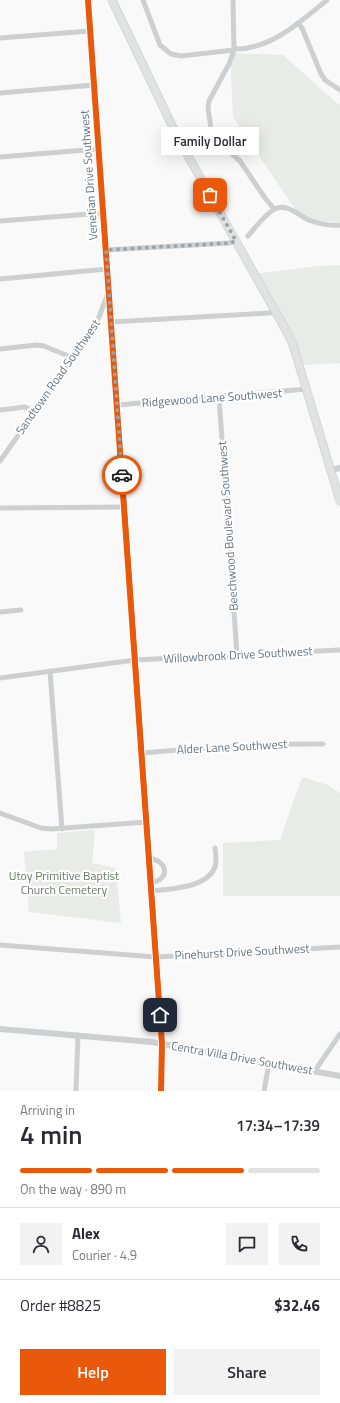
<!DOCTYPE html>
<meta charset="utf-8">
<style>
body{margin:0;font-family:"Titillium Web",sans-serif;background:#f2f2f3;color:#2b2b33;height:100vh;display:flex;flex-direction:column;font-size:15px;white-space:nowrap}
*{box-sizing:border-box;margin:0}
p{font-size:13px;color:#7c7c81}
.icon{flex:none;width:22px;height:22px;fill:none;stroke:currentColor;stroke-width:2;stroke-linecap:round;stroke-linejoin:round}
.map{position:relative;height:1091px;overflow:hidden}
.details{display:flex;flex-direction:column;background:#fff;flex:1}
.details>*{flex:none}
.pin{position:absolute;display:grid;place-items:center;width:34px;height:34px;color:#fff;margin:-17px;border-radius:8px;box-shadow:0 2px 6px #0006}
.courier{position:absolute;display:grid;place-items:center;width:40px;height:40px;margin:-20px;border:3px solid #ea580c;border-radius:50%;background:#fff;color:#222;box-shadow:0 1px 5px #0007}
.bubble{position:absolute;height:28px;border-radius:0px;background:#fff;box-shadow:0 4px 16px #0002;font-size:13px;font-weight:600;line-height:28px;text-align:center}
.summary em{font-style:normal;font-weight:600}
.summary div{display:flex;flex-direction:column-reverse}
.summary{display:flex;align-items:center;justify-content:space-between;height:68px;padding:0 20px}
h1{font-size:26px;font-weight:600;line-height:30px}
.bar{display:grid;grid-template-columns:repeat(4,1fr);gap:6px 4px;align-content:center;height:48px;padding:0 20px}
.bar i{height:5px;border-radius:3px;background:#e1e1e2}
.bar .on{background:#ea580c}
.bar p{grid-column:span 4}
.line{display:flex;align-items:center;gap:10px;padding:0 20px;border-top:1px solid #e1e1e2}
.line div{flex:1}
.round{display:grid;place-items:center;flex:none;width:42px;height:42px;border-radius:0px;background:#f2f2f3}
.action{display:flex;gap:8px;margin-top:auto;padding:8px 20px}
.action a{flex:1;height:46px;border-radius:0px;background:#ea580c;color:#fff;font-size:16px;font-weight:600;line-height:46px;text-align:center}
.action a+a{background:#f2f2f3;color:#2b2b33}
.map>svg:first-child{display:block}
.green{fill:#e8ebe6}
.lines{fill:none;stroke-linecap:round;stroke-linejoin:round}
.secondary-casing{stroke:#d5d6d7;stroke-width:9}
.minor{stroke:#cecfd0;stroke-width:5}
.tertiary{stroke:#cecfd0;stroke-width:6}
.secondary{stroke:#e1e2e2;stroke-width:7}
.cycleway-casing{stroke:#fff;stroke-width:8}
.cycleway{stroke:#e8590c;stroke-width:6}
.done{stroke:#99a4ac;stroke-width:4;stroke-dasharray:0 7.2}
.route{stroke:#ea580c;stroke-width:5}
.labels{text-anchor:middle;stroke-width:4;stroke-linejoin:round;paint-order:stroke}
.street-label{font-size:12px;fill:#657683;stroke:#fff}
.park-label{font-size:12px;fill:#687a64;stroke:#fff}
</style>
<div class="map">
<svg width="340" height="1091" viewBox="0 0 340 1091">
<rect width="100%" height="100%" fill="#f9f9f9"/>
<g class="green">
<path d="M230,53l53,2 57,51v116l-37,-1 -70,-104z"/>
<path d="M340,265v98l-37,2 -12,-28 -37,-63 64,-8z"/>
<path d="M302,777l26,8 12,8v103h-117v-53l57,-3z"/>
<path d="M95,830l-3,33 24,5 5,55 -92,-11 -5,-60 33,-3v-16z"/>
</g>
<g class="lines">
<g class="secondary-casing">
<path id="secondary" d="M112,0l66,138 110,196 5,11 47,156"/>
</g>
<g class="minor">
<path d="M143,0l17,45 11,9 10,2 53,-6 -5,14 -20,37 -1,7 4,27 6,10 14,9 8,7 25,37 9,11"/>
<path d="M233,0l1,49c36,1 66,-27 93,-49"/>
<path d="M298,23l4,5 19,46 4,6 15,10"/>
<path d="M0,38l90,-7"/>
<path d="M0,93l94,-8"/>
<path d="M0,157l98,-8"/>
<path d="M0,221l103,-8"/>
<path d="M248,236c7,-8 18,-23 27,-27 12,-6 23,6 34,11 10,4 20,6 31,5"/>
<path d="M106,250l123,-7 7,-2"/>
<path d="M0,279l107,-10"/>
<path d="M111,322l157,-9 8,-1"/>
<path d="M0,349l36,-4 8,1 29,12"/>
<path d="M219,397l18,258"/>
<path d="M117,405l190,-16"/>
<path d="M0,410l25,-3 10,4"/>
<path d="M0,461l96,-136 12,-32"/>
<path d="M0,508l124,-1"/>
<path d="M0,612l21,-2"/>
<path d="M50,671l12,158"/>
<path d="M0,678l135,-18 205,-10"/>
<path d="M142,753c60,-5 121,-10 181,-9"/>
<path d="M0,813l41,15 10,1 96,-7"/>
<path d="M149,858c19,3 22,21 2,25"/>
<path d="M152,891c18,-2 55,-3 63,-24 2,-6 1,-12 0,-19"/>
<path d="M0,945l156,12 184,-10"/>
<path d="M314,1072l26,-38"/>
<path d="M76,1091l2,-56"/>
<path d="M264,1091l5,-28"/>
</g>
<g class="tertiary">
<path d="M88,0l74,1044 -1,47"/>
<path d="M331,470l9,-2"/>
<path d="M0,1029l152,13 188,34"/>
</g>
<use href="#secondary" class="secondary"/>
<g class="cycleway-casing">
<path id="cycleway" d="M88,0l74,1044 -1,47"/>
</g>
<use href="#cycleway" class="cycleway"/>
</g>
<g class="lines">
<path class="done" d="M122,475l-16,-225 123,-7 7,-2 -26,-46"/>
<path class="route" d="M122,475l38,540"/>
</g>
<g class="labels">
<g class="street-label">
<text transform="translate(89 175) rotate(-94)" y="4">Venetian Drive Southwest</text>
<text transform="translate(58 377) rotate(-55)" y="4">Sandtown Road Southwest</text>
<text transform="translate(212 398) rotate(-4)" y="4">Ridgewood Lane Southwest</text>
<text transform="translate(228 526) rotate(-94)" y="4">Beechwood Boulevard Southwest</text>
<text transform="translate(238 655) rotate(-3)" y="4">Willowbrook Drive Southwest</text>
<text transform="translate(232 747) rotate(-3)" y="4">Alder Lane Southwest</text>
<text transform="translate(242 952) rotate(-3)" y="4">Pinehurst Drive Southwest</text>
<text transform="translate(242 1058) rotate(10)" y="4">Centra Villa Drive Southwest</text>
</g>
<g class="park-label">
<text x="64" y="880">Utoy Primitive Baptist<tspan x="64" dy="14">Church Cemetery</tspan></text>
</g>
</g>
</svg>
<div class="pin" style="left:210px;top:195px;background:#ea580c"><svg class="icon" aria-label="bag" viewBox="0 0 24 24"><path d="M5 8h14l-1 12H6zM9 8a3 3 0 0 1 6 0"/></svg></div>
<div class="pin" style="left:160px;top:1015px;background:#1f2937"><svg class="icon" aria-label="home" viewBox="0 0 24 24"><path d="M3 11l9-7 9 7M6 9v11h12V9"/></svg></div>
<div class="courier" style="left:122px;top:475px"><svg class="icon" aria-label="car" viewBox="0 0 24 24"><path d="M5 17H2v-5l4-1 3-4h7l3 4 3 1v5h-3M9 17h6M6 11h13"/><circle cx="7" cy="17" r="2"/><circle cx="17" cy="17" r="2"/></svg></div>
<div class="bubble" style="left:161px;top:127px;width:98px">Family Dollar</div>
</div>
<section class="details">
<div class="summary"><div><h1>4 min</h1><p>Arriving in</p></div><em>17:34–17:39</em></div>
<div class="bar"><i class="on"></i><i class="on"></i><i class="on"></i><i></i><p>On the way · 890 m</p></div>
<div class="line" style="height:72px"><a class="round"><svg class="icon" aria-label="person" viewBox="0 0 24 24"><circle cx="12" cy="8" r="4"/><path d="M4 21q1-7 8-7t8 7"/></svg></a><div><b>Alex</b><p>Courier · 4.9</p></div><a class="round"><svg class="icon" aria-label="chat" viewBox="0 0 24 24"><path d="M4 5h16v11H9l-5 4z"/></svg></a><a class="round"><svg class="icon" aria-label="phone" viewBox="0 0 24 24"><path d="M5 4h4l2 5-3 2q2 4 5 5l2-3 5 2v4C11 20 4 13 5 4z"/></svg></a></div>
<div class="line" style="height:52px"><div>Order #8825</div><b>$32.46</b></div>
<div class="action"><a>Help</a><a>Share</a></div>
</section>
